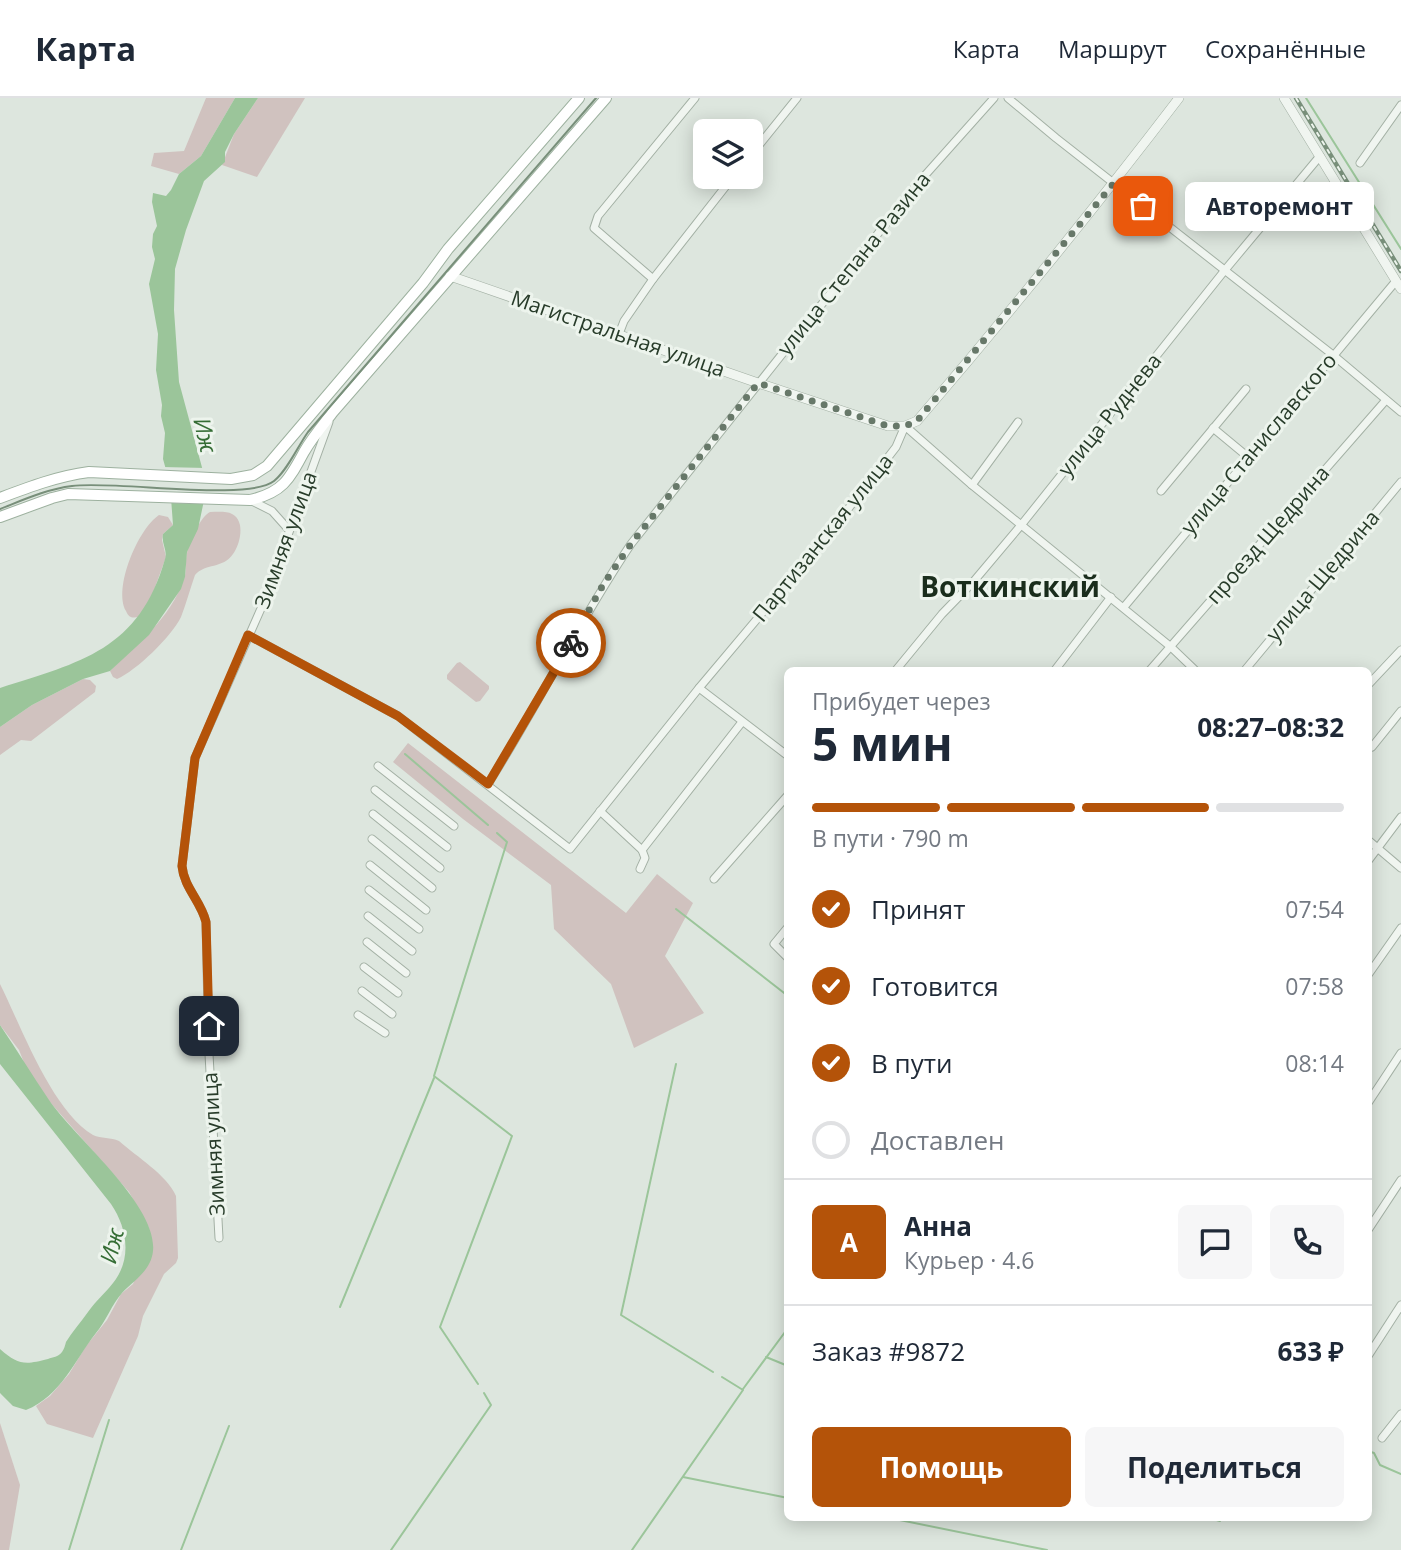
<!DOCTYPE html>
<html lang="ru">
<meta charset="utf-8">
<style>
body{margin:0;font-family:"Open Sans",sans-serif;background:#f6f6f7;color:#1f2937;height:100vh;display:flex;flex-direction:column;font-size:26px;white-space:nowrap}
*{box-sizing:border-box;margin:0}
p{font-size:23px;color:#747a83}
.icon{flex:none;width:38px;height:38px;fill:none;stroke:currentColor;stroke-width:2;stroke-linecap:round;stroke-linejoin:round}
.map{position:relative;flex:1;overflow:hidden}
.panel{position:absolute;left:784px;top:569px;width:588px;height:854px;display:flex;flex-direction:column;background:#fff;border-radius:10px;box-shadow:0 4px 18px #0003}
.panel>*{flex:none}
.fabs{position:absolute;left:693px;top:21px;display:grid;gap:14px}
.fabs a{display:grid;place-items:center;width:70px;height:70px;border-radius:10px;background:#fff;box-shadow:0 4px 18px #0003;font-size:35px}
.pin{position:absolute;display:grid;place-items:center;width:60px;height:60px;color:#fff;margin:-30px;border-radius:14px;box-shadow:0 4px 10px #0006}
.courier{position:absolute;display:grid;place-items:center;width:70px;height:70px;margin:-35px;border:5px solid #b45309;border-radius:50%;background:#fff;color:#222;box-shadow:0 2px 9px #0007}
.bubble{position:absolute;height:49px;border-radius:10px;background:#fff;box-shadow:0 4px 18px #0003;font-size:23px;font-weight:700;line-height:49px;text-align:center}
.overview em{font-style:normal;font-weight:700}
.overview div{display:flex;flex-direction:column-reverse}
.overview{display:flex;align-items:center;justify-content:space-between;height:119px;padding:0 28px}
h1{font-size:46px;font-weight:700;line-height:52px}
.bar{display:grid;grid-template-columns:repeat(4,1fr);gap:10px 7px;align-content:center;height:84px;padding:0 28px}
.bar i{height:9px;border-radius:5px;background:#e0e1e3}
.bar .active{background:#b45309}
.bar p{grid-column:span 4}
.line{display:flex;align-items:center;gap:18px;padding:0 28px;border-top:2px solid #e0e1e3}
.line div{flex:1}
.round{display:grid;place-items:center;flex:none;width:74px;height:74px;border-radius:10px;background:#f6f6f7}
ol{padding:0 28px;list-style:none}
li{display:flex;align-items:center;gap:21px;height:77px}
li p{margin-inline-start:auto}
li .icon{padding:7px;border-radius:50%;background:#b45309;color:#fff;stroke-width:4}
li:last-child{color:#747a83}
li i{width:38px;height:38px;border:4px solid #e0e1e3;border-radius:50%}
.button{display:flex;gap:14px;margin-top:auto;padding:14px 28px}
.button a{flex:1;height:80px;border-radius:10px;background:#b45309;color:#fff;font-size:28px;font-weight:700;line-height:80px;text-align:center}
.button a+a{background:#f6f6f7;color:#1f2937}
header{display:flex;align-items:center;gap:42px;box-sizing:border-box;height:98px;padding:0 35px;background:#fff;border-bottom:2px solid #e0e1e3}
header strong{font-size:33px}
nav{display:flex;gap:38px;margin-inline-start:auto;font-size:24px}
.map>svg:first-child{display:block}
.green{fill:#d0c2bf}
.water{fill:#9bc59a}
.pier{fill:#dde6de}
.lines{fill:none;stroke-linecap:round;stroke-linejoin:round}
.stream{stroke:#9bc59a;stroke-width:2}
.minor-casing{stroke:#a3b0a4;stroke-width:9}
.tertiary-casing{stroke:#a3b0a4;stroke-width:10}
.primary-casing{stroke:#9db19f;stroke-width:12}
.minor{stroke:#f0f5f0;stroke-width:7}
.tertiary{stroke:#f0f5f0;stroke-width:9}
.primary{stroke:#fff;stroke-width:10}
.tram{stroke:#788f7a;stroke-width:2}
.rail-casing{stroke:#788f7a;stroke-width:4.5}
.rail{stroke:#edf4ed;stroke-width:2;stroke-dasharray:5;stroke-linecap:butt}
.done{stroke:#677869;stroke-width:7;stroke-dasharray:0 12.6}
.route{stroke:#b45309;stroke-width:9}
.labels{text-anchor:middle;stroke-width:6;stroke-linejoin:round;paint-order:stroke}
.street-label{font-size:21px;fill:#283c2a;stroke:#edf4ed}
.water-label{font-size:23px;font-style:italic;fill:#356d35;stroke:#edf4ed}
.district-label{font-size:28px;font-weight:bold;fill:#1a2d1c;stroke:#edf4ed}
</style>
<header>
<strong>Карта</strong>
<nav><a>Карта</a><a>Маршрут</a><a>Сохранённые</a></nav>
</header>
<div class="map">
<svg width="1401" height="1452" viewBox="0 0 1401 1452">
<rect width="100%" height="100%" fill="#dde6de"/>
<g class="green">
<path d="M206,0h29l-34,58 -22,18 -28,-8 3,-13 30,-2z"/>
<path d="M258,0h47l-48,79 -35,-12 12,-31z"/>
<path d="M210,414c7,0 17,-1 22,2 14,7 8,31 1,40 -10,15 -28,9 -38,21 -5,14 -9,29 -14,42 -9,19 -45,54 -64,62l-4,-2 -3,-6c28,-28 60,-52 74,-92 3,-8 1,-18 3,-26 2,-11 14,-37 23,-41z"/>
<path d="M159,417l9,2 5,8 -10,9 -1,6 4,17 -16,44 -11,16c-7,1 -10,1 -13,-6 -13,-23 12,-82 33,-96z"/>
<path d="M460,564l29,24v3l-9,12 -4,1 -29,-23v-4l10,-12z"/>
<path d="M83,581l7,1 6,6 -1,6 -64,49 -10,-1 -21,15v-28l32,-22z"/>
<path d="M408,645l218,170 31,-39 36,29 -28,53 39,57 -70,35 -23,-64 -57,-55 -3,-44 -88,-66 -70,-57z"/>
<path d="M0,886c21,42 52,127 93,151 8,4 18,2 26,6 18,16 48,34 57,55l2,62 -2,5 -12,11 -21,42 -5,20 -45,102 -46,-14 -11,-18 14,-10 19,-22 17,-28 21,-26 14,-26 12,-10 18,-44 -2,-12 -20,-36 -80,-91 -24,-36 -6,-15 -19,-25z"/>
<path d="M0,1325l20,62 -11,65h-9z"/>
</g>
<g class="water">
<path d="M235,0h23l-24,36 -9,18v10l-21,19 -18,49 -11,39 -1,41 5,72 28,104 -9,43 -11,23 -2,25 -4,12 -32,46 -39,36 -27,8 -51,26 -32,22v-39c81,-26 139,-38 165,-129 3,-8 -4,-16 -2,-25l10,-9 -3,-41 -7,-25 2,-26 -4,-17 1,-11 -6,-35 2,-36 -9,-50 6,-25 -3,-12 1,-13 4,-8 -5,-24 1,-9 13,3 5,-6 8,-16 22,-18z"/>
<path d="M0,927c17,25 32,50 49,75 25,37 109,105 104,151 -2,20 -19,29 -31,42 -10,11 -16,28 -26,40 -22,28 -35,63 -70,77l-13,-4 -13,-13v-44c18,16 25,16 48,10 5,-2 10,-2 14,-7 2,-3 3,-6 4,-10 6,-10 15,-20 22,-30 8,-12 20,-21 28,-33 16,-24 10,-53 -5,-75l-111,-140z"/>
</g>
<path class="pier" d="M162,369l44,1 5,18 -3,18 -39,-1z"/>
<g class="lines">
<g class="stream">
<path d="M1306,0l95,151"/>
<path d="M405,656l83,71"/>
<path d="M676,811l112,87"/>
<path d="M676,966l-55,251 92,57"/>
<path d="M340,1209l94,-229"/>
<path d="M766,1259l22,9"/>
<path d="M478,1286l-38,-57 72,-191 -78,-60 73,-234 -10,-9"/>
<path d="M743,1291l45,-61"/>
<path d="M1368,1353l6,2 6,12 21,9"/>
<path d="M683,1379l105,21"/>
<path d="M885,1419l162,33"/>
<path d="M1206,1419l14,4"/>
<path d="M69,1452l40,-130"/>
<path d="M181,1452l48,-124"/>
<path d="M391,1452l100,-145 -7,-12"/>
<path d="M632,1452l111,-160 -21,-13"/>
</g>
<g class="minor-casing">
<g id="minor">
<path d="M1008,0l48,40 277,217 68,57"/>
<path d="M751,57l46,-57"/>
<path d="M1360,65l41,-58"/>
<path d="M653,181l-59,-51 4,-12 97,-118"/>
<path d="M619,236l5,-13 29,-42 80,-102"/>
<path d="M1213,330l35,29"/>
<path d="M972,387l46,-63"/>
<path d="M1161,393l85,-102"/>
<path d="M252,403l20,10 17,19"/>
<path d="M1124,509l272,-326"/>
<path d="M248,537l150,81 172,133 129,-161 132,-157 65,-84 9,-21 67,59 199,162 24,23"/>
<path d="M896,572l46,-56 32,-33 48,-57 203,-254 95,-114"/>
<path d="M1055,572l56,-73"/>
<path d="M1150,572l236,-270"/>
<path d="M1245,572l156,-188"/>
<path d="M1368,587l33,-35"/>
<path d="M699,590l89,68"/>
<path d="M1368,646l4,3 29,-36"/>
<path d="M378,668l76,60"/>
<path d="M488,686c50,-79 91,-163 143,-240l288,-362 75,-84"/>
<path d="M375,692l72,57"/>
<path d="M600,713l42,39 3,8 -5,11"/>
<path d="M373,716l67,54"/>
<path d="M372,741l60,49"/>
<path d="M1368,742l33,28"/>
<path d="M642,752l100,-128"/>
<path d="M1368,763l33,-44"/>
<path d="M370,767l56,45"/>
<path d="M714,781l74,-84"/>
<path d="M369,792l50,39"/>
<path d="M368,818l44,35"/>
<path d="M788,829l-14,17 14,14"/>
<path d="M367,844l39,31"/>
<path d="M364,869l34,26"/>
<path d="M1368,877l33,-47"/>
<path d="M362,893l30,23"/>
<path d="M358,917l27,18"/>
<path d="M1368,1005l33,-50"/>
<path d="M1368,1132l33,-50"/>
<path d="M219,1140l-10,-184 -3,-132c-5,-21 -22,-34 -24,-56l13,-108 68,-154 66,-182"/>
<path d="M1368,1258l33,-51"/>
<path d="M1382,1340l19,-24"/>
</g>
</g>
<g class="tertiary-casing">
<g id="tertiary">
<path d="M1284,0l117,191"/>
<path d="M450,178l308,107 130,43h17l12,-5c90,-105 178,-213 262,-323"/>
</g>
</g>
<g class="primary-casing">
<g id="primary">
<path d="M0,400c29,-11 58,-22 89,-26l142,7 22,-4 14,-9 156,-183 25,-34 131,-151"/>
<path d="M0,419l52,-19 16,-4 182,6c32,-7 39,-20 54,-48 8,-14 19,-27 29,-40l273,-314"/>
</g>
</g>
<use href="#minor" class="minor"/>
<use href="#tertiary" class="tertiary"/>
<use href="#primary" class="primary"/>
<path class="tram" d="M0,411c23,-9 47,-20 72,-23 43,-6 175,16 202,-5 13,-10 24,-35 34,-49l288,-334"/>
<g class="rail-casing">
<path id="rail" d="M1296,0l105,173"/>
</g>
<use href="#rail" class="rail"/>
</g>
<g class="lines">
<path class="done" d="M571,545l32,-58 28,-41 127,-161 130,43h17l12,-5 197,-238 29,23"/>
<path class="route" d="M209,928l-3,-104c-5,-21 -22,-34 -24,-56l13,-108 53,-123 150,81 90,68 83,-141"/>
</g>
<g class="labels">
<g class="street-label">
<text transform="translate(854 166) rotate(-51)" y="7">улица Степана Разина</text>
<text transform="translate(618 236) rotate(19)" y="7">Магистральная улица</text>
<text transform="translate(1110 317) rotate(-51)" y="7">улица Руднева</text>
<text transform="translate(1259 346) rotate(-50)" y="7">улица Станиславского</text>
<text transform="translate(1268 437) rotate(-49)" y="7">проезд Щедрина</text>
<text transform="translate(823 440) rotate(-51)" y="7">Партизанская улица</text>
<text transform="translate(286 442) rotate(-70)" y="7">Зимняя улица</text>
<text transform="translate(1323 478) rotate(-50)" y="7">улица Щедрина</text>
<text transform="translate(214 1046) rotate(-93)" y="7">Зимняя улица</text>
</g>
<g class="water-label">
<text transform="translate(205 337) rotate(77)" y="8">Иж</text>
<text transform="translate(112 1148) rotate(-76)" y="8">Иж</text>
</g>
<g class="district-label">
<text x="1010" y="499">Воткинский</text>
</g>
</g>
</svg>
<div class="fabs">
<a><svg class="icon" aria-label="layers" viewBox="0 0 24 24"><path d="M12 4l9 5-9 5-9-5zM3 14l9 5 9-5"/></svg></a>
</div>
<div class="pin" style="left:1143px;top:108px;background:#ea580c"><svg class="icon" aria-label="bag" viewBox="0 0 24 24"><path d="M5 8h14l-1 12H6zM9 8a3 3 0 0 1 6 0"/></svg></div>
<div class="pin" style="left:209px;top:928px;background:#1f2937"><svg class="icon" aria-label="home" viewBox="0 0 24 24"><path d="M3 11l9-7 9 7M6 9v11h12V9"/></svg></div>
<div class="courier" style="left:571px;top:545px"><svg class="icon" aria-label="bike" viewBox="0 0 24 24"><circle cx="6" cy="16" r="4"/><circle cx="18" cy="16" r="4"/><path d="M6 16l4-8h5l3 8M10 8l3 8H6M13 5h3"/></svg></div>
<div class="bubble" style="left:1185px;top:84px;width:189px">Авторемонт</div>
<section class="panel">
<div class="overview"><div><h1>5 мин</h1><p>Прибудет через</p></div><em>08:27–08:32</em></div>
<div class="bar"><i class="active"></i><i class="active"></i><i class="active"></i><i></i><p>В пути · 790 m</p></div>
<ol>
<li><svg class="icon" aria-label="check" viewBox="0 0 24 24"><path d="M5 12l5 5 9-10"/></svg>Принят<p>07:54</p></li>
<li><svg class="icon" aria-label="check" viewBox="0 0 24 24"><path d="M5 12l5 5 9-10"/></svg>Готовится<p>07:58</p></li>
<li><svg class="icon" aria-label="check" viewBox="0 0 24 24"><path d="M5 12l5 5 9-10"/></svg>В пути<p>08:14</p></li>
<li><i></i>Доставлен</li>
</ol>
<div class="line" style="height:126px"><b class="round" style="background:#b45309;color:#fff">А</b><div><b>Анна</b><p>Курьер · 4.6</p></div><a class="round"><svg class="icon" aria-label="chat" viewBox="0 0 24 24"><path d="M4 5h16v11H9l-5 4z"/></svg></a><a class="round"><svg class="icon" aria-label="phone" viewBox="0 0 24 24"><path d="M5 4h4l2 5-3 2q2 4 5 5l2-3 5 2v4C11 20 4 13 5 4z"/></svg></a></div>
<div class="line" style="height:91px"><div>Заказ #9872</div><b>633 ₽</b></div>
<div class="button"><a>Помощь</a><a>Поделиться</a></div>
</section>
</div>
